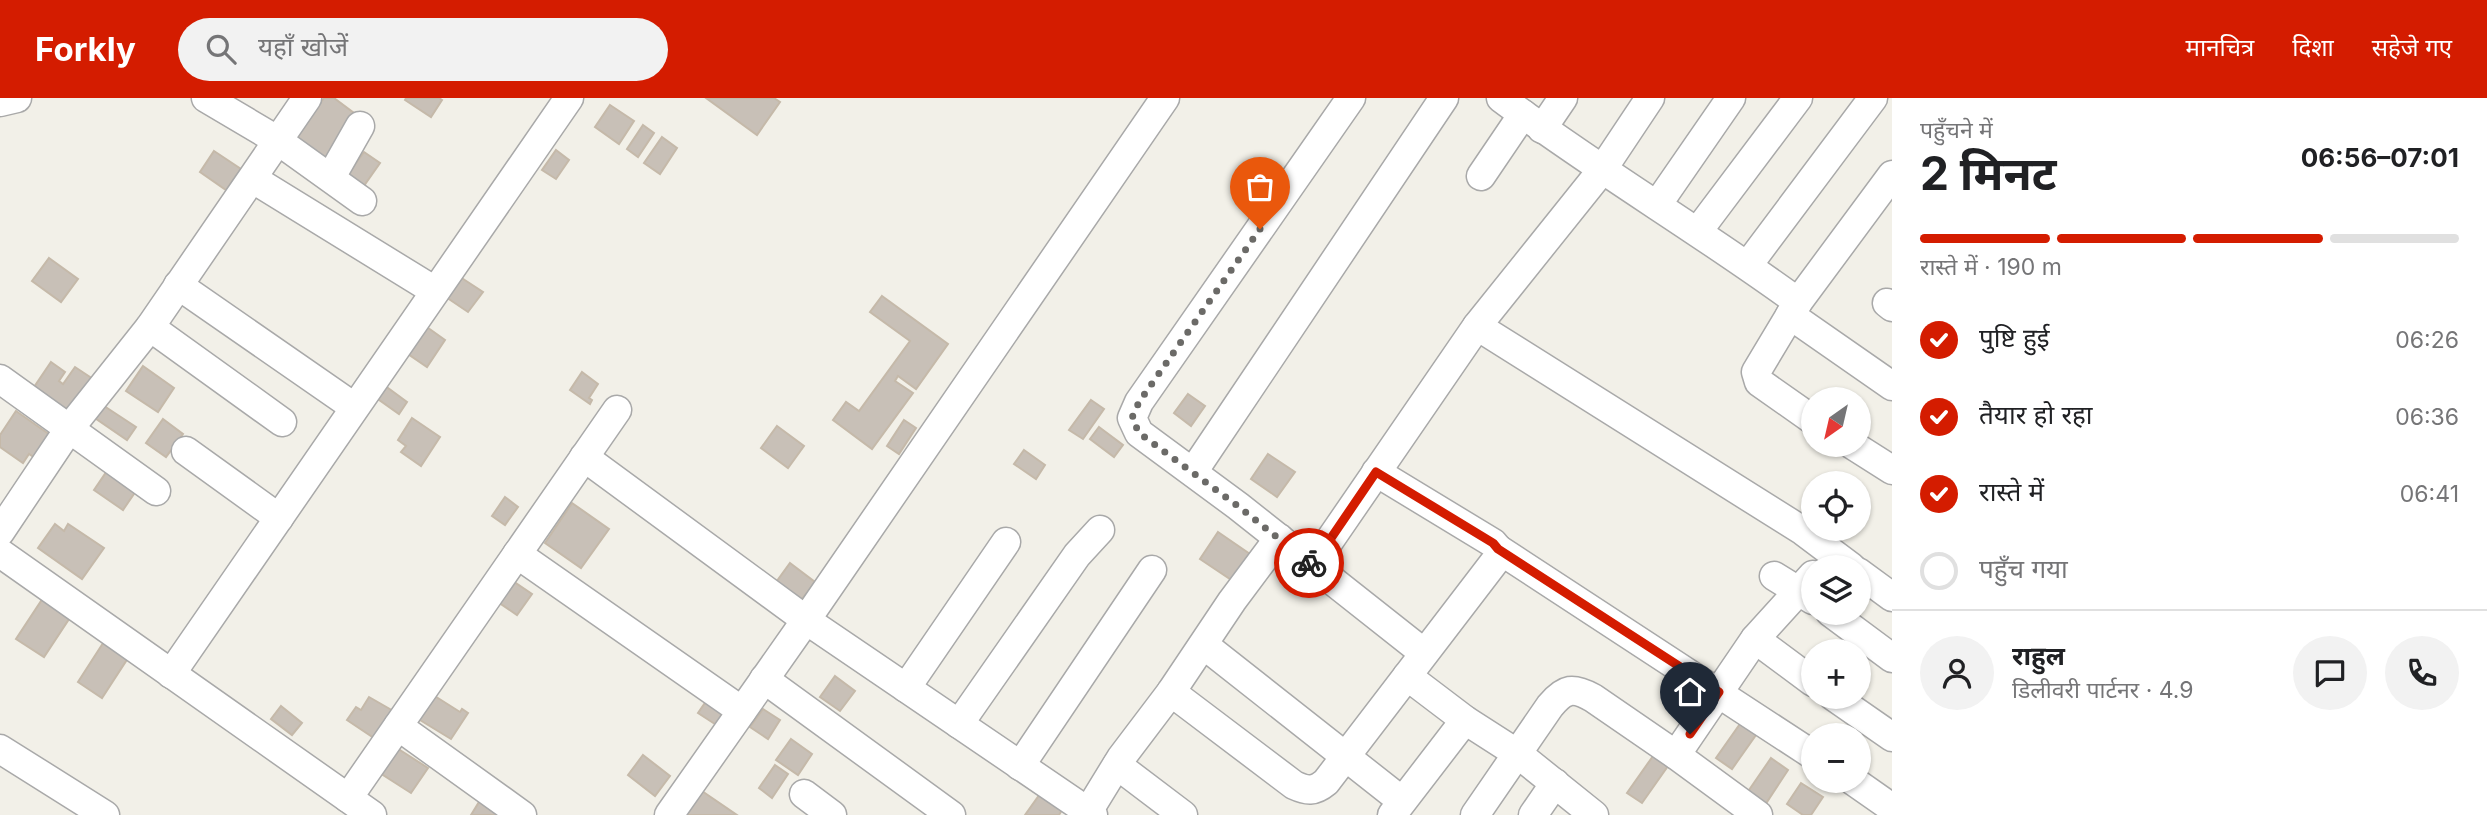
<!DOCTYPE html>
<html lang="hi">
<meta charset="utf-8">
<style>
body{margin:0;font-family:Inter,"Noto Sans Devanagari",sans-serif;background:#f2f2f2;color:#202124;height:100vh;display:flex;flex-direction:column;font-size:26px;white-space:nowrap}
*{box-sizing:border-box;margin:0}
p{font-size:23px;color:#757577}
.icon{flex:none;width:38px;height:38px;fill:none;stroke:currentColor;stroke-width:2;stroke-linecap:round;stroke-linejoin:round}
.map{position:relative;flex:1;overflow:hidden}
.details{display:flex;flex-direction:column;background:#fff;width:595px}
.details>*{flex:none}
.needle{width:46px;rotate:214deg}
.buttons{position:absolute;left:1801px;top:289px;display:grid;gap:14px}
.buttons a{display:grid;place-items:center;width:70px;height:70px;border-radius:50%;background:#fff;box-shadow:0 2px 5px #0004;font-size:35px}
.pin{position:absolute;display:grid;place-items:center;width:60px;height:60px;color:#fff;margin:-72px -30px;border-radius:50% 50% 50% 0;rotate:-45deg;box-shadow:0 0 7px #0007}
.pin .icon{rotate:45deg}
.courier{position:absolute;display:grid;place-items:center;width:70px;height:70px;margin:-35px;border:5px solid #d41c00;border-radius:50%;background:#fff;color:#222;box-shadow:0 2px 9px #0007}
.head em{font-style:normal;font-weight:700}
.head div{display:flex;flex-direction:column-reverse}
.head{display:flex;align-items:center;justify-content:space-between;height:119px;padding:0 28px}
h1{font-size:46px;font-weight:700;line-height:52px}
.bar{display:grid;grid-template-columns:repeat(4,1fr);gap:10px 7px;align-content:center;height:84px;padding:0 28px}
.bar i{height:9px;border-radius:5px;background:#e0e0e0}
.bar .current{background:#d41c00}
.bar p{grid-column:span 4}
.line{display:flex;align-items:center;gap:18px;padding:0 28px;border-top:2px solid #e0e0e0}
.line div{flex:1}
.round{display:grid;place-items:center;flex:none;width:74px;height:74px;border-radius:37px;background:#f2f2f2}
ol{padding:0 28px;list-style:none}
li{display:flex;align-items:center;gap:21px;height:77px}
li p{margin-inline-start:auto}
li .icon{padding:7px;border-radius:50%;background:#d41c00;color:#fff;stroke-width:4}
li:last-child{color:#757577}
li i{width:38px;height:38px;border:4px solid #e0e0e0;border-radius:50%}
header{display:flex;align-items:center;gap:42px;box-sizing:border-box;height:98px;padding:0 35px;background:#d41c00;color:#fff}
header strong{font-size:33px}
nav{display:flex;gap:38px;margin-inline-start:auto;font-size:24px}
.search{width:490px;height:63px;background:#f2f2f2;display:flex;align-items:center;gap:18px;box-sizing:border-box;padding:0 24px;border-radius:38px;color:#757577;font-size:26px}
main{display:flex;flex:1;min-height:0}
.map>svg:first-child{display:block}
.building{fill:#c8c0b7;stroke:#c5b9a9;stroke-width:2}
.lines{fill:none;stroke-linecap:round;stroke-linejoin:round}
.minor-casing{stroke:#a9a9a9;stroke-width:31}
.minor{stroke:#fff;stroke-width:28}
.done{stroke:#6b6a67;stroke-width:7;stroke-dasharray:0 12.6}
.route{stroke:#d41c00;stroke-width:9}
</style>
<header>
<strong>Forkly</strong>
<div class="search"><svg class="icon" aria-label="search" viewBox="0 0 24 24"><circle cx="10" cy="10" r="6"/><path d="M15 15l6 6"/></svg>यहाँ खोजें</div>
<nav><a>मानचित्र</a><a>दिशा</a><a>सहेजे गए</a></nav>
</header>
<main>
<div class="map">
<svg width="1892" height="717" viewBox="0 0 1892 717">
<rect width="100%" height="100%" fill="#f2f0e8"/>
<g class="building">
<path d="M324,0h10l24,18 -33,46 -31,-23z"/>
<path d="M406,0h33l3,2 -11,17 -26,-17z"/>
<path d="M706,0h68l6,4 -23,33z"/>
<path d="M610,7l24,16 -15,23 -24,-17z"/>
<path d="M643,27l11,8 -16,24 -11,-8z"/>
<path d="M662,39l15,11 -17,26 -16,-11z"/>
<path d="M556,52l13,10 -13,19 -14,-9z"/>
<path d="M214,53l27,18 -15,21 -26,-18z"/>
<path d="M364,54l16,11 -19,27 -16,-12z"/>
<path d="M49,160l29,21 -17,23 -29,-21z"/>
<path d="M454,175l29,19 -15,20 -28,-19z"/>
<path d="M882,198l66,48 -32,45 -18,-13 -3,5 18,12 -41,56 -39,-29 13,-18 13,9 51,-70 -40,-29z"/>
<path d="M424,227l21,15 -18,27 -22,-15z"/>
<path d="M51,264l14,10 -6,9 4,3 12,-17 18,12 -26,38 -37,-24z"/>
<path d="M143,268l31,22 -16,24 -32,-21z"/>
<path d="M582,274l16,12 -9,14 3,2 -2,4 -20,-14z"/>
<path d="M384,287l23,17 -8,12 -24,-17z"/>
<path d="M1188,296l17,12 -14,20 -17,-13z"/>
<path d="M1091,302l13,9 -21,30 -14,-9z"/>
<path d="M98,304l38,25 -9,13 -38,-26z"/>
<path d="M16,313l37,26 -15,23 -9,-6 -6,9 -23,-16v-12z"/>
<path d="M412,320l28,19 -19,29 -20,-14 5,-6 -8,-6z"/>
<path d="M163,321l20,15 -17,23 -20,-14z"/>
<path d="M904,322l12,8 -17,26 -12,-8z"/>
<path d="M777,328l27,20 -16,22 -27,-20z"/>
<path d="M1099,329l24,18 -9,12 -24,-18z"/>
<path d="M1024,352l21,15 -9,14 -22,-15z"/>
<path d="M1268,356l27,18 -18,25 -26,-18z"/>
<path d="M109,370l29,20 -15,22 -29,-20z"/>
<path d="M505,399l13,10 -13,18 -13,-9z"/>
<path d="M572,405l37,26 -28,39 -36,-25z"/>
<path d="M55,426l9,7 4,-7 36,24 -22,31 -44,-31z"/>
<path d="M1218,434l32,22 -17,27 -33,-22z"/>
<path d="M790,465l25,19 -16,21 -25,-18z"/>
<path d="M507,479l25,17 -15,21 -25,-17z"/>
<path d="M47,494l28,18 -31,47 -28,-18z"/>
<path d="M105,542l25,15 -28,43 -24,-16z"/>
<path d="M835,578l20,15 -15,20 -20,-14z"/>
<path d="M430,595l30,19 2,-3 6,4 -17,26 -36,-22z"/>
<path d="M711,596l23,15 -13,19 -23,-15z"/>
<path d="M369,599l33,19 -19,28 -36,-24 9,-13 5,3z"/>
<path d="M281,608l21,17 -10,12 -21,-16z"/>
<path d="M763,611l17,11 -12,19 -18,-12z"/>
<path d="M1740,626l16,11 -24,34 -16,-11z"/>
<path d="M791,641l21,15 -14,21 -22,-15z"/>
<path d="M389,645l39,25 -17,25 -39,-25z"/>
<path d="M643,657l27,21 -15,20 -27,-21z"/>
<path d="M1653,658l15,10 -26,37 -15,-10z"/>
<path d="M1771,660l17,12 -23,35 -18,-12z"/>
<path d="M775,667l13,9 -16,24 -13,-10z"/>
<path d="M1801,685l22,14 -12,18h-8l-16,-11z"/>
<path d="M699,691l38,26h-52z"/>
<path d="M1040,696l22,16 -3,5h-34z"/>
<path d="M479,704l19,13h-27z"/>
</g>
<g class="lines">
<g class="minor-casing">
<g id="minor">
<path d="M206,0l71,42 85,61"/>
<path d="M1351,0l-212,304 -7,16 7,15 99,73 186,147"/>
<path d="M1501,0c96,72 200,133 297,204"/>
<path d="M0,4l17,-4"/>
<path d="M1542,31l21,-31"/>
<path d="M1481,78l42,-62"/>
<path d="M331,79l29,-51"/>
<path d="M253,81l182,112"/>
<path d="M1657,107l74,-107"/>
<path d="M1698,133l100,-133"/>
<path d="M1748,167l125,-167"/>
<path d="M178,187l176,122"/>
<path d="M1887,205l5,4"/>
<path d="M1790,217l102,71"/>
<path d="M1477,228l326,205 48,36"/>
<path d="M150,229l132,95"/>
<path d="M0,281l156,112"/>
<path d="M1813,322l-54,-38 -3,-10 42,-70 94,-127"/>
<path d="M1851,346l41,26"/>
<path d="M186,353l93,67"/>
<path d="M584,359l222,163 287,195"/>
<path d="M1193,374l251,-374"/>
<path d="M0,434l69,-103 81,-102 157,-229"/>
<path d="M1498,451l315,206"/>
<path d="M0,455l372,262"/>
<path d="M517,456l225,157"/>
<path d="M1312,468l165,-240 125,-156 48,-72"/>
<path d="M1858,474l34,25"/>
<path d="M1774,478l39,24"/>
<path d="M1830,514l62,46"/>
<path d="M1755,541l58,43"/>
<path d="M1204,547l198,156"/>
<path d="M171,576l398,-576"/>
<path d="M1407,578l58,44 53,34 76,61"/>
<path d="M764,581l187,136"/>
<path d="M906,590l100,-146"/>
<path d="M1171,594l123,93c13,6 20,7 32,-3l173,-226 -1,-7 -5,-6 -117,-71"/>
<path d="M1833,598l59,41"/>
<path d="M959,626l118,-169 23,-25"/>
<path d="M398,628l124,89"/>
<path d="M0,651l105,66"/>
<path d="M1676,657l79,-116 58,-64"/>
<path d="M1117,667l66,50"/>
<path d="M1020,668l132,-196"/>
<path d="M1852,682l40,28"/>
<path d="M804,696l28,21"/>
<path d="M348,700l269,-388"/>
<path d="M669,717l137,-195 359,-522"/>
<path d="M1086,717l35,-57 50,-66 61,-91 47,-63"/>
<path d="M1392,717l73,-95"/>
<path d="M1475,717l75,-109c15,-18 23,-19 43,-8l83,57 82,60"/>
<path d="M1533,717l22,-32"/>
</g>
</g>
<use href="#minor" class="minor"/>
</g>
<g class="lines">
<path class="done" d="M1260,131l-121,173 -7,16 7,15 99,73 71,57"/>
<path class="route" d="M1309,465l3,3 64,-94 117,71 5,6 221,143 -29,42"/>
</g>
</svg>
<div class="buttons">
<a><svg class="needle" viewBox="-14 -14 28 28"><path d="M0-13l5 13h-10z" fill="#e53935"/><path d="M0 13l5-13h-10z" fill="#757577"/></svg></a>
<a><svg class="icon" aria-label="locate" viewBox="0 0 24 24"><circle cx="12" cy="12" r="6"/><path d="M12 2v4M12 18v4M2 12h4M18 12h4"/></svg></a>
<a><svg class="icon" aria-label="layers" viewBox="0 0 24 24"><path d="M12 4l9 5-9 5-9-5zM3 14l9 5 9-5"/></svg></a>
<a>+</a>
<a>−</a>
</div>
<div class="pin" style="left:1260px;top:131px;background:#ea580c"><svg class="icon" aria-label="bag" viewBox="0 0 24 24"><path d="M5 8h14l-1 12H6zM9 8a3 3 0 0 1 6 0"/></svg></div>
<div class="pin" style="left:1690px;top:636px;background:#1f2937"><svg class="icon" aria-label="home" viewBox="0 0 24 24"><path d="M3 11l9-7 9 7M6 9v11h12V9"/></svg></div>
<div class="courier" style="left:1309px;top:465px"><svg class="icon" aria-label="bike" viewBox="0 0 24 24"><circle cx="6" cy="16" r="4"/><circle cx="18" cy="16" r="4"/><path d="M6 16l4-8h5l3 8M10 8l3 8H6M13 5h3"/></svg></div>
</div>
<section class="details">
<div class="head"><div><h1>2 मिनट</h1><p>पहुँचने में</p></div><em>06:56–07:01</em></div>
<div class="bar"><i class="current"></i><i class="current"></i><i class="current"></i><i></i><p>रास्ते में · 190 m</p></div>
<ol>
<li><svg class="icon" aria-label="check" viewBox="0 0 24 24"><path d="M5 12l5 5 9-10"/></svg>पुष्टि हुई<p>06:26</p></li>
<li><svg class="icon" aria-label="check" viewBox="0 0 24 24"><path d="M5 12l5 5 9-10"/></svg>तैयार हो रहा<p>06:36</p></li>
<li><svg class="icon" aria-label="check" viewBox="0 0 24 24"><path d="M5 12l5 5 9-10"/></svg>रास्ते में<p>06:41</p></li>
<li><i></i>पहुँच गया</li>
</ol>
<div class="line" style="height:126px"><a class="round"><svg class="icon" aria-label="person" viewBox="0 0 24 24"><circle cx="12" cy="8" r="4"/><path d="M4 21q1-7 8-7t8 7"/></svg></a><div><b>राहुल</b><p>डिलीवरी पार्टनर · 4.9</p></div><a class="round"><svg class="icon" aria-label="chat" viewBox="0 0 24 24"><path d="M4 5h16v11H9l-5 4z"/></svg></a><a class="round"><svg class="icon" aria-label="phone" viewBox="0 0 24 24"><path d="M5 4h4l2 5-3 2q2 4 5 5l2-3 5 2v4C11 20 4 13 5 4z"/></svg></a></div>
</section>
</main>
